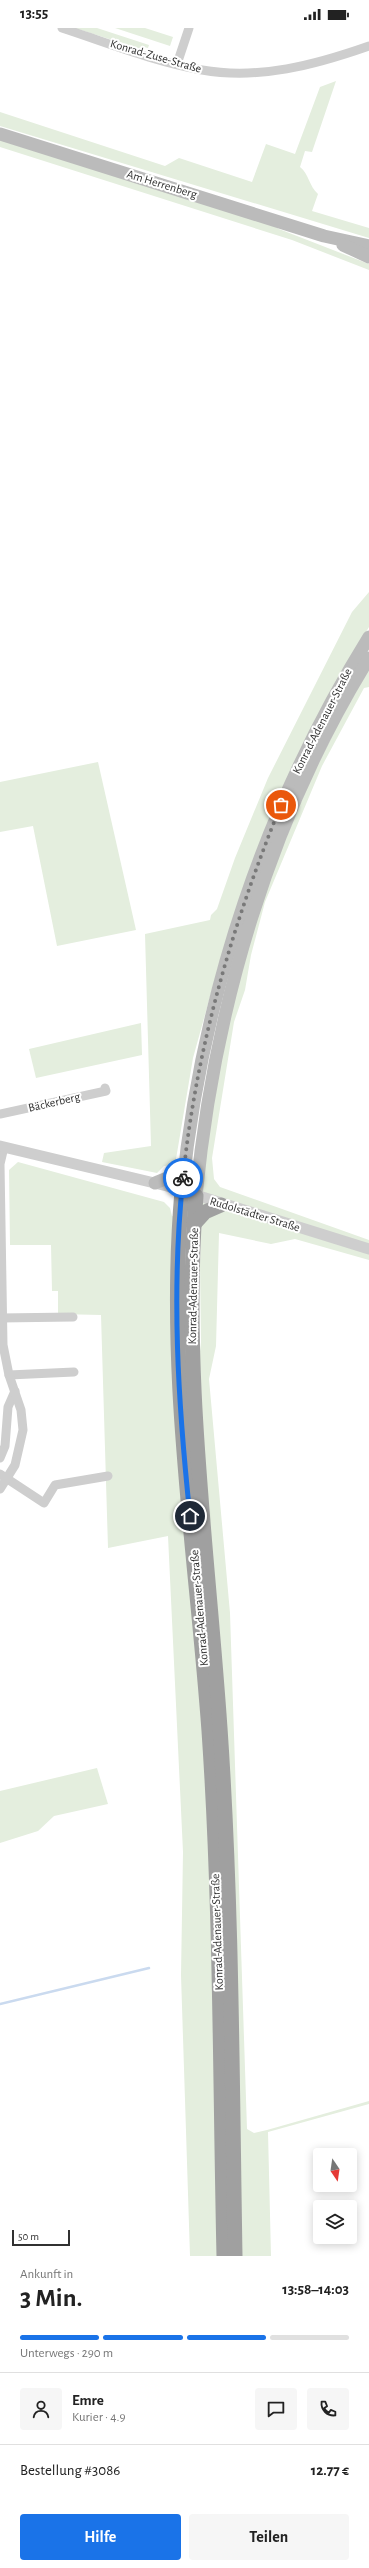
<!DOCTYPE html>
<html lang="de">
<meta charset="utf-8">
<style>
body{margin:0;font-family:"Alegreya Sans",sans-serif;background:#f6f6f6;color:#222;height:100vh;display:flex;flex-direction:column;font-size:15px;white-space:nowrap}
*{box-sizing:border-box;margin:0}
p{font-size:13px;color:#767676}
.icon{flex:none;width:22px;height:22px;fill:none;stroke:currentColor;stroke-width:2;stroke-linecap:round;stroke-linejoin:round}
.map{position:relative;height:2228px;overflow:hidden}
.drawer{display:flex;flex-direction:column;background:#fff;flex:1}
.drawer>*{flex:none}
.needle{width:26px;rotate:167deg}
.fabs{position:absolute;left:313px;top:2120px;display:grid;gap:8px}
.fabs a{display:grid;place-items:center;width:44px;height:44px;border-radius:4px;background:#fff;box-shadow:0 2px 10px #0003;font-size:20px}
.scale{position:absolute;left:12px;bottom:10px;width:58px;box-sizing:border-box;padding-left:4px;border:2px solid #313131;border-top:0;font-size:11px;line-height:14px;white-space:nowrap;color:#313131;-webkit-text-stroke:3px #fff;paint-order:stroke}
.pin{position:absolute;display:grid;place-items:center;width:34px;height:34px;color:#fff;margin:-17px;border:2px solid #fff;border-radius:50%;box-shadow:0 1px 4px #0007}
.courier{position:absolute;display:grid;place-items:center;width:40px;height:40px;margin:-20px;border:3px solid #1a73e8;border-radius:50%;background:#fff;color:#222;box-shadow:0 1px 5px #0007}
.head em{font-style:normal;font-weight:700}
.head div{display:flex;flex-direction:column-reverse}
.head{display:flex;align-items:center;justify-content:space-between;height:68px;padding:0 20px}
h1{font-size:26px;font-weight:700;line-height:30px}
.bar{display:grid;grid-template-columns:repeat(4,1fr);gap:6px 4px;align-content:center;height:48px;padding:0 20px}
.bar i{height:5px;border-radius:3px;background:#e0e0e0}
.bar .active{background:#1a73e8}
.bar p{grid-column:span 4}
.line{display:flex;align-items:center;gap:10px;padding:0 20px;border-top:1px solid #e0e0e0}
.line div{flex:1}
.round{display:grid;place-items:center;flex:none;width:42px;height:42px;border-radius:4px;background:#f6f6f6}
.action{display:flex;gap:8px;margin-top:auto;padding:8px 20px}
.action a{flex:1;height:46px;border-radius:4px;background:#1a73e8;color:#fff;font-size:16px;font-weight:700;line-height:46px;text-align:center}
.action a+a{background:#f6f6f6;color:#222}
.status{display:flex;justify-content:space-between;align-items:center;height:28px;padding:0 20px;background:#fff;direction:ltr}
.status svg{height:11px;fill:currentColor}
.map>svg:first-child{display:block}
.green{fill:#e4eede}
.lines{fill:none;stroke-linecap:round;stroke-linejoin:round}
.stream{stroke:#cadaef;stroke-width:2.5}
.minor{stroke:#cecece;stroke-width:9}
.tertiary{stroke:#cecece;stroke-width:11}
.secondary{stroke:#bbb;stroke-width:13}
.trunk{stroke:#a0a0a0;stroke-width:15}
.done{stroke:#797979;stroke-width:4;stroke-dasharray:0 7.2}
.route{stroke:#1a73e8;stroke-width:5}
.labels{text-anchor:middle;stroke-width:4;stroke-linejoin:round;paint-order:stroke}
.street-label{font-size:12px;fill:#313131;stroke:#fff}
</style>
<div class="status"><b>13:55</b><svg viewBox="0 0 49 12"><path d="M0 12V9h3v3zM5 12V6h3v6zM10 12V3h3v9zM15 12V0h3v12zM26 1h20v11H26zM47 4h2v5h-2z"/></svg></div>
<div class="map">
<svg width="369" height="2228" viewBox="0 0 369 2228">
<rect width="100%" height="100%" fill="#fff"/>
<g class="green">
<path d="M75,0h22l52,17 -1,3 -4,-1 -1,3z"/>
<path d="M115,0h30l28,9 -3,9z"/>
<path d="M336,53l-24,71 -7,-1 -5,16c9,7 9,19 18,27l-6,17 57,17v10l-369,-112v-14l165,54 14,-8 73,24 14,-38 29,10 25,-67z"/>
<path d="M0,111l265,82 14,8 90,35v6l-77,-30 -292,-93z"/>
<path d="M369,564v35l-20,33 -128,297 -28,101 -18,107 -11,1 -7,7 -55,-11 2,-9 47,-7 -6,-212 65,-14 1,-5 6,-6 18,-51 33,-80 84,-166z"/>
<path d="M369,641v18l-5,1 -42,78 -57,136 -14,53 -6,35 -11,32 -22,136 2,21 6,8 149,53v20l-74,-21 -24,5 -52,-11 -3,113 -7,33 21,234 17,516 7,4 13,-3 102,-29v3l-101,28 3,124h-31l-41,-895 2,-19 -1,-76 3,-95 19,-123 31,-118 21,-63 35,-84 30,-61z"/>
<path d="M98,734l38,168 -79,16 -24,-120 -33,6v-50z"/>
<path d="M141,995l1,32 -106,23 -7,-29z"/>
<path d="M18,1134l146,40 6,6 2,8 3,1 33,579 11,460h-29l-9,-281 2,-123 -15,-316 -60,12 -7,-233 -43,-1v-23h-6l-1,-46h-41l-1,-75z"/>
<path d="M97,1740l11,36 -54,12 -16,15 -38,12v-52z"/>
</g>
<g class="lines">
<path class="stream" d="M0,1976l149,-36"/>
<g class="minor">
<path d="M62,0c46,15 93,34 140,42 57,10 113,-5 167,-24"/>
<path d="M177,36l12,-36"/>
<path d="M0,1086l106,-23 -1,-3"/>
<path d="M0,1290l73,-1"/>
<path d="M9,1347l65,-3"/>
<path d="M0,1430l5,-12 3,-39 7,-16"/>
<path d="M0,1446l44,29 11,-18 53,-9"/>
<path d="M0,1461l15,-24 8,-35 -2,-20 -12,-35 -6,-30 -3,-181 4,-17"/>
</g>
<path class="tertiary" d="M0,1118l167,40 202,63"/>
<g class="secondary">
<path d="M0,106l324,102 45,10"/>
<path d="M343,217l26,12"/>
<path d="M155,1155l17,-7 13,-13"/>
<path d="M182,1163c20,-197 83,-386 187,-554"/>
<path d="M196,1168c18,-188 73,-376 173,-538"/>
</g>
<g class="trunk">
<path d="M182,1163c-16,181 14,360 27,540 12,174 11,350 15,525"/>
<path d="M196,1168c-14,177 12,355 24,532 12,176 12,352 15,528"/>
<path d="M194,1196l11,-12 16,-7"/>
</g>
</g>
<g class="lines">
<path class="done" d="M183,1150c13,-129 49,-253 98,-373"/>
<path class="route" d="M183,1150c-12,114 -5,225 7,338"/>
</g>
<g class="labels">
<g class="street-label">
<text transform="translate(156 28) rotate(16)" y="4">Konrad-Zuse-Straße</text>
<text transform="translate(162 156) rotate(17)" y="4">Am Herrenberg</text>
<text transform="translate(322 693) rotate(-63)" y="4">Konrad-Adenauer-Straße</text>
<text transform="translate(54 1074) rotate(-13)" y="4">Bäckerberg</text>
<text transform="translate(255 1186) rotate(17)" y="4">Rudolstädter Straße</text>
<text transform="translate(193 1258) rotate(-89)" y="4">Konrad-Adenauer-Straße</text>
<text transform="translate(199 1580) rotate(-95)" y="4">Konrad-Adenauer-Straße</text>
<text transform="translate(217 1904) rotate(-92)" y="4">Konrad-Adenauer-Straße</text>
</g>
</g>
</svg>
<div class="fabs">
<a><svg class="needle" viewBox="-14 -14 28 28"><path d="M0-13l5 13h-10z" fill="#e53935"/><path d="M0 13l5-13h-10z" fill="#767676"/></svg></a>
<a><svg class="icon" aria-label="layers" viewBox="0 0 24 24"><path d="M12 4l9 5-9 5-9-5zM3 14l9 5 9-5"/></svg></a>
</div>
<div class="scale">50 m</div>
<div class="pin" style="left:281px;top:777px;background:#ea580c"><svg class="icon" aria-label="bag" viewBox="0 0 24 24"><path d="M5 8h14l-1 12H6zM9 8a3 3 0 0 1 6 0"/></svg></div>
<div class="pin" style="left:190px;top:1488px;background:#1f2937"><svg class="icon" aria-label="home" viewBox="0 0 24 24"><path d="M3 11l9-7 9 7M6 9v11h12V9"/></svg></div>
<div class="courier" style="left:183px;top:1150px"><svg class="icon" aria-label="bike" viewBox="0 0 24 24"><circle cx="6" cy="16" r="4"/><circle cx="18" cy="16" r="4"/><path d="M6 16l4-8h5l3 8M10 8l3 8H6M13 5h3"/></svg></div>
</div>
<section class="drawer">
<div class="head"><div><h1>3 Min.</h1><p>Ankunft in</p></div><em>13:58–14:03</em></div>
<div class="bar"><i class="active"></i><i class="active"></i><i class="active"></i><i></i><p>Unterwegs · 290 m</p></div>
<div class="line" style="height:72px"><a class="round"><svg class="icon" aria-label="person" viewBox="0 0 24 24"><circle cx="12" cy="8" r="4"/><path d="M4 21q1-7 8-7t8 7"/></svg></a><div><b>Emre</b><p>Kurier · 4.9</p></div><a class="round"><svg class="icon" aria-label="chat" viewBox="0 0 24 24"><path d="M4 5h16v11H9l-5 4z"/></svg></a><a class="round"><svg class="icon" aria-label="phone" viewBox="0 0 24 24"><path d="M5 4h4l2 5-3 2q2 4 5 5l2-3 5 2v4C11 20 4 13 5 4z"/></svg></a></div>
<div class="line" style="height:52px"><div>Bestellung #3086</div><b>12.77 €</b></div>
<div class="action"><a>Hilfe</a><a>Teilen</a></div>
</section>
